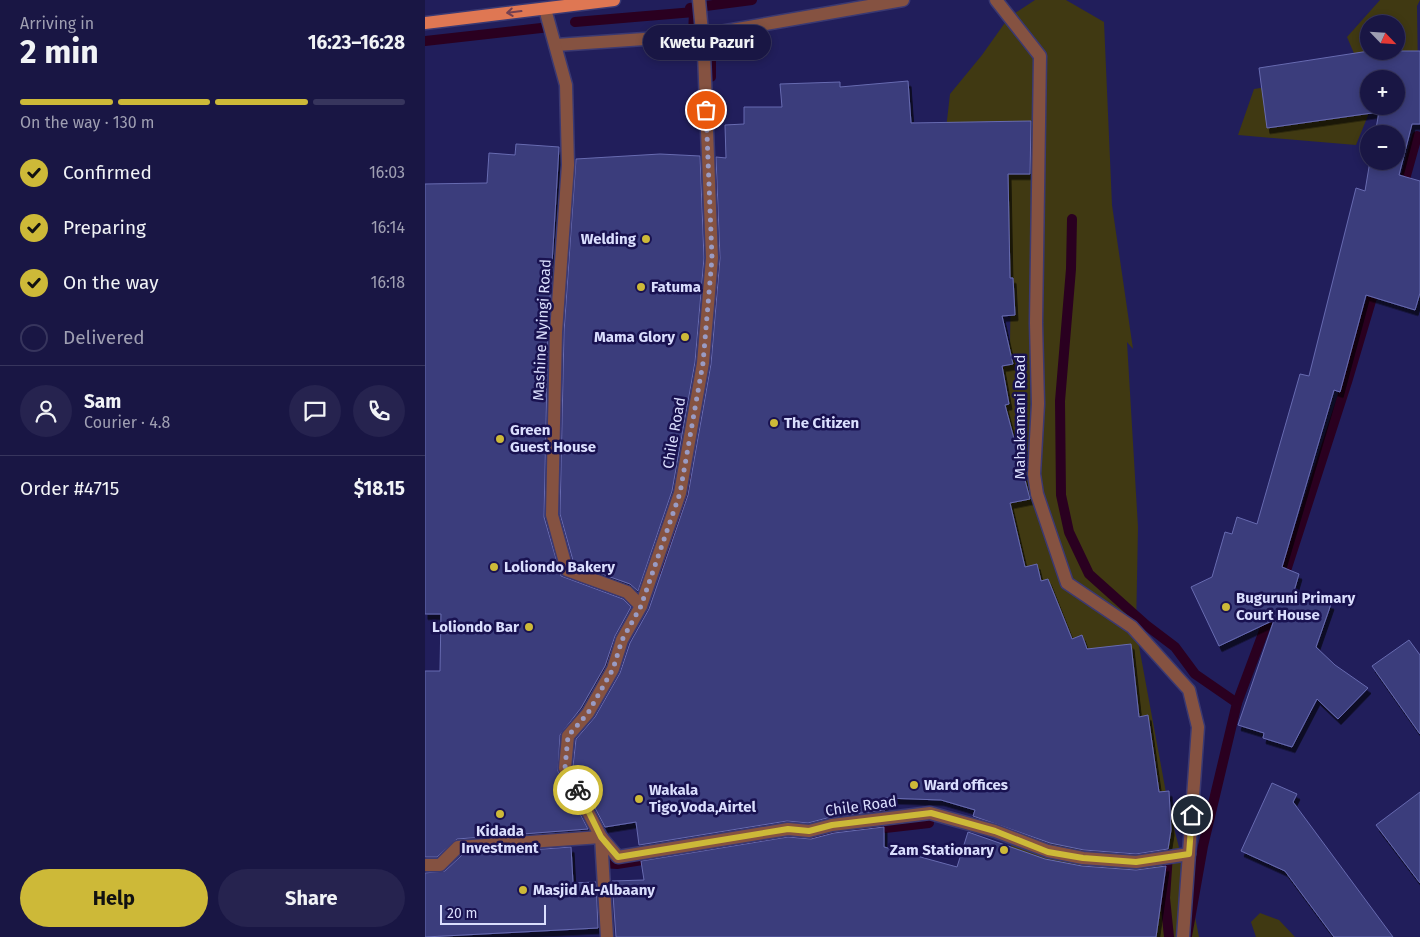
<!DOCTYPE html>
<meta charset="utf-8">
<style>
body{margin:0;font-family:"Fira Sans",sans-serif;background:#26234f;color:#f1f3f6;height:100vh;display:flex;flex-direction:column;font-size:19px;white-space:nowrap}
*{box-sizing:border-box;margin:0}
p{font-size:16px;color:#9f9fb2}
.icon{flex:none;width:28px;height:28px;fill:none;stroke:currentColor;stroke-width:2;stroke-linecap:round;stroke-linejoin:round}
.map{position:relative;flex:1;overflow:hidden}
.sheet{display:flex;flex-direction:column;background:#191644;width:425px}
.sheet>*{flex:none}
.needle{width:32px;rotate:115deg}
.controls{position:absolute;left:935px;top:15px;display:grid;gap:10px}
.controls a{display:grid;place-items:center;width:45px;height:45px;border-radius:50%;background:#191644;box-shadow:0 2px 8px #0003,0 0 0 1px #37355d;font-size:25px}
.scale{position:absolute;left:15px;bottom:12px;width:106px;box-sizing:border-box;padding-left:5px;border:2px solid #dadefd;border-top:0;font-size:14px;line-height:18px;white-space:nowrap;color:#dadefd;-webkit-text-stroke:4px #191250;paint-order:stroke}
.pin{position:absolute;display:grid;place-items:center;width:42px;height:42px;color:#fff;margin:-21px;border:2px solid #fff;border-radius:50%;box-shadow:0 1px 5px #0007}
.courier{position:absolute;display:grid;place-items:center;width:50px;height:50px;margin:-25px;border:4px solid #cdb938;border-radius:50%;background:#fff;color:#222;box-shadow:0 1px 6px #0007}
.bubble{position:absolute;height:35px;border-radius:18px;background:#191644;box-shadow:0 2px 8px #0003,0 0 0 1px #37355d;font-size:16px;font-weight:700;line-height:35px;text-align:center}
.summary em{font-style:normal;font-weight:700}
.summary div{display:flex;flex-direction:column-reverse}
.summary{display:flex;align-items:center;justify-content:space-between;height:85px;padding:0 20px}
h1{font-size:32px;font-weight:700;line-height:38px}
.bar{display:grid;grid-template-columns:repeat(4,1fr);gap:8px 5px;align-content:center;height:60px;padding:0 20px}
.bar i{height:6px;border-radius:4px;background:#37355d}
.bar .current{background:#cdb938}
.bar p{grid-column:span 4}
.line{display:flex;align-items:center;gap:12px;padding:0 20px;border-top:1px solid #37355d}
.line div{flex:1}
.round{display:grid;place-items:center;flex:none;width:52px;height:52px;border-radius:26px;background:#26234f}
ol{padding:0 20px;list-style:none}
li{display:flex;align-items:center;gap:15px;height:55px}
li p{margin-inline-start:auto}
li .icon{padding:5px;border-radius:50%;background:#cdb938;color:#111;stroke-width:4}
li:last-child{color:#9f9fb2}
li i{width:28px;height:28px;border:2px solid #37355d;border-radius:50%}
.cta{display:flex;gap:10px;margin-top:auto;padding:10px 20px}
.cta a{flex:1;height:58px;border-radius:30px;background:#cdb938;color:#111;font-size:20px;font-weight:700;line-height:58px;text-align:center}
.cta a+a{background:#26234f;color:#f1f3f6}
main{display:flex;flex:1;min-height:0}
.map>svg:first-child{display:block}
.green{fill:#403912;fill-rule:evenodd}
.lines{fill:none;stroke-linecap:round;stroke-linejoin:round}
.stream{stroke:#2a0020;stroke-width:10}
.building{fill:#3b3c7b;stroke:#676bb1;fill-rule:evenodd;filter:url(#shadow)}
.service-casing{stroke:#3b3972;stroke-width:15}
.minor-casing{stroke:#3b3972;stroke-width:15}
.primary-casing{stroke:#3b3972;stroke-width:15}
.service{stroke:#855241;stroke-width:12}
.minor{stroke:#855241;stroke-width:12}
.primary{stroke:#df7753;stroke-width:12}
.oneway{stroke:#723f51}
.done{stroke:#999bc4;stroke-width:5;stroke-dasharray:0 9}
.route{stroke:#cdb938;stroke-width:6}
.poi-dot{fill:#cdb938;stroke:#191250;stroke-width:2}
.labels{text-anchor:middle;stroke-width:5;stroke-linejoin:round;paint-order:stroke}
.poi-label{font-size:15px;font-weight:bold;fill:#dadefd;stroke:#191250;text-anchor:start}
.street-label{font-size:15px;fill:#dadefd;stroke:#191250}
</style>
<main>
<section class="sheet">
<div class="summary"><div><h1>2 min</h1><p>Arriving in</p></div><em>16:23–16:28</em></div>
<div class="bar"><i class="current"></i><i class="current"></i><i class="current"></i><i></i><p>On the way · 130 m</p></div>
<ol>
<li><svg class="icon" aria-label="check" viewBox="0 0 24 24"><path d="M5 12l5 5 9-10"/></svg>Confirmed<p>16:03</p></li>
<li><svg class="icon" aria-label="check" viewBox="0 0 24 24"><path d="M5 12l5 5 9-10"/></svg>Preparing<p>16:14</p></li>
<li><svg class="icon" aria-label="check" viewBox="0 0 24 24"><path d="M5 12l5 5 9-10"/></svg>On the way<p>16:18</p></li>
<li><i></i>Delivered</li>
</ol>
<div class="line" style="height:90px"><a class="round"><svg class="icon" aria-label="person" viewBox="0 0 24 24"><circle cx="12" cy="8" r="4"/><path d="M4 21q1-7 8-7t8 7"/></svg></a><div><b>Sam</b><p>Courier · 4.8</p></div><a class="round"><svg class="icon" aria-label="chat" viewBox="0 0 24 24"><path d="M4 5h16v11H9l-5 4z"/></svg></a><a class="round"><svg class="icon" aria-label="phone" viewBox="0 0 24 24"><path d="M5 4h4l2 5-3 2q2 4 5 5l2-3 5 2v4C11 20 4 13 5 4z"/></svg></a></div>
<div class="line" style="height:65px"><div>Order #4715</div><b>$18.15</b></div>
<div class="cta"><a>Help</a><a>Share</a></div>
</section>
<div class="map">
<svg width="995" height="937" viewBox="0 0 995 937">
<defs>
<filter id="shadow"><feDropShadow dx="3" dy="5.5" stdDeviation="0" flood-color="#0009"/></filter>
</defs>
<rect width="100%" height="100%" fill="#211e5b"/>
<g class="green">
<path d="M610,0h31l38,22 8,183 21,144 -6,-7 11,185 -2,103 33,179 19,73 11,55h-182l-6,-93 -18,-87 -9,-324 26,-90 1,-67 -66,-138 5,-44 32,-39 27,-38z"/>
<path d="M955,0h40l-3,6 1,67 -22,6h-27v34l-13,32 -118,-10 16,-46 108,-17 -15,-35zM944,24h27v27h-27z"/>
<path d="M835,913l19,7 16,17h-39l-5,-15z"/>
</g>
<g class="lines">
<g class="stream">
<path d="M150,22l119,-10 -4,-4 62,-8"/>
<path d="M261,35h7l1,-23"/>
<path d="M246,37l22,10 18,12v18"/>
<path d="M0,41l125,-14"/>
<path d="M289,178l5,41"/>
<path d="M977,190l15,-54"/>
<path d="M647,219l-1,50 -11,132 1,94 8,37 20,42 57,51 29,22 20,27 42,29"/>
<path d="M289,300l7,-50"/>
<path d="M236,569l27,-78 7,-14"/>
<path d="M858,580l64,-198 29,-98"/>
<path d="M171,678l10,-13 10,-20"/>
<path d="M434,831l70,-8"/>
<path d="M743,854l-3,44 4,39"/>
<path d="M175,856l2,7 15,1 166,-26 25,-3 27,1"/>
<path d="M694,856l27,-1 5,2"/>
<path d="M762,936l16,-90 34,-143 34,-91"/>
</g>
</g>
<g class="building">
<path d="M944,51h51v73h-8l-13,51 21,6v112l-5,17 -49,-15 -26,97 -6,-2 -52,177 17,7 -5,17 37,13 -15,43 19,18 33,23 -30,31 -21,-20 -25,48 -29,-9 1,-5 -26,-8 36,-105 -55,26 -28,-59 21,-10 13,-45 7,2 5,-17 20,7 43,-150 9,2 47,-188 9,3 5,-30h26v-27h-21l4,-22 -112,16 -8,-60zM944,79h27v27h-27z"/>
<path d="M483,81l3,42 120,-2 -1,53h-22l2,104h3l2,37 -13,1 11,48 -11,2 7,38 -4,1 25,94 -20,4 15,64 12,-3 4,17 7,-2 24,60 10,-4 5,14 44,-5 8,73 9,-2 11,77 10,-1 2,39 -3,19 -32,5 -52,-4 -34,-7 -77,-27 2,-6 -34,-10 -56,-2v12l-54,7 -23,6 -21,-2 -148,24 -3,-23 -31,5 -32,-61 3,-27 19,-22 25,-44 10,-30 19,-34 39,-114 23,-131 9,-106 -4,-101 10,1 -1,-33 19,-1v-17h38l-2,-23 60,-2v5z"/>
<path d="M91,144l43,3 -11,184 -4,186 17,59 62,23 8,8 -16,29 -10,30 -24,42 -21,27 -2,36 30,58 -131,10 -20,18h-12v-186h15l1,-57h-16v-430l62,-1 2,-30 26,2z"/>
<path d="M235,154l40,2 4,102 -9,104 -23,129 -34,100 -8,-7 -56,-20 -14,-50 4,-182 12,-173z"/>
<path d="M984,640l11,15v79l-48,-68z"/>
<path d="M847,783l25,11 -4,8 100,135h-59l-49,-66 -44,-20z"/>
<path d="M995,792v91l-44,-58z"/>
<path d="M459,827v20l73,20 11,-35 77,27 37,7 54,4 30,-4 -10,71h-540l-4,-56 32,-1 -3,-19 147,-24 23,2 23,-6z"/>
<path d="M146,847l2,36 23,-1 2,46 -173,9v-64l20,-2 17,-16z"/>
</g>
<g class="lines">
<g class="service-casing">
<path id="service" d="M131,45l147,-10 200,-35"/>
</g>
<g class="minor-casing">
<g id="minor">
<path d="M274,0l5,54 8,204 -9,105 -23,130 -39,113 -19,34 -9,29 -25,44 -20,23 -3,32 36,69 17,20 170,-28 21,2 23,-6 98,-12 65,18 53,20 35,7 53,4 53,-8"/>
<path d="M571,0l44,56 -4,267 2,81 -4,70 3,20 30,89 65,44 57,63 9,37 -15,210"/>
<path d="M120,9l21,76 2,80 -12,167 -4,183 15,55 60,22 14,14"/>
<path d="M176,837l6,100"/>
<path d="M0,865h15l18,-18 143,-10"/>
</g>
</g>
<g class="primary-casing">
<path id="primary" d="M0,23l189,-23"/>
</g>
<use href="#service" class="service"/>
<use href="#minor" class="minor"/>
<use href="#primary" class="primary"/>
</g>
<defs><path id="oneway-shaft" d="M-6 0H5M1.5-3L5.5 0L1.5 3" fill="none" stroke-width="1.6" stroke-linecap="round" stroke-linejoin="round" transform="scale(1.25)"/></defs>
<use class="oneway" href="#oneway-shaft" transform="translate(89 12) rotate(173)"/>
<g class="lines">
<path class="done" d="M153,790l-13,-22 3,-32 20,-23 25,-44 9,-29 19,-34 39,-113 23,-130 9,-105 -6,-148"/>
<path class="route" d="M153,790l23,47 17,20 170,-28 21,2 23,-6 99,-12 64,18 53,21 35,6 53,4 53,-8 3,-39"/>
</g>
<g class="poi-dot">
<circle cx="221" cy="239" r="5"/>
<circle cx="216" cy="287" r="5"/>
<circle cx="260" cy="337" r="5"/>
<circle cx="349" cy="423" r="5"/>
<circle cx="75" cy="439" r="5"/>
<circle cx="69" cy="567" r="5"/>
<circle cx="801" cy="607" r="5"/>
<circle cx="104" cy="627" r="5"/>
<circle cx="489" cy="785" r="5"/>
<circle cx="214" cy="799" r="5"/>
<circle cx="75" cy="814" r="5"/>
<circle cx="579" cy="850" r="5"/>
<circle cx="98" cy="890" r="5"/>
</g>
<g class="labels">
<g class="poi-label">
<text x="211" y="244" text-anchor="end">Welding</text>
<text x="226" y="292">Fatuma</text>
<text x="250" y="342" text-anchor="end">Mama Glory</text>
<text x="359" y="428">The Citizen</text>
<text x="85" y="435">Green<tspan x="85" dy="17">Guest House</tspan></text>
<text x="79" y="572">Loliondo Bakery</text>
<text x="811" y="603">Buguruni Primary<tspan x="811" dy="17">Court House</tspan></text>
<text x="94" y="632" text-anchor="end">Loliondo Bar</text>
<text x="499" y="790">Ward offices</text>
<text x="224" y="795">Wakala<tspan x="224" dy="17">Tigo,Voda,Airtel</tspan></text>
<text x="75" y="836" text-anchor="middle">Kidada<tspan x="75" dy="17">Investment</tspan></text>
<text x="569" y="855" text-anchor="end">Zam Stationary</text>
<text x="108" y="895">Masjid Al-Albaany</text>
</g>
<g class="street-label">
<text transform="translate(117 330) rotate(-87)" y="5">Mashine Nyingi Road</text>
<text transform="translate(595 417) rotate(-90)" y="5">Mahakamani Road</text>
<text transform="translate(249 433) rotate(-80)" y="5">Chile Road</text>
<text transform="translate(436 806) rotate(-8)" y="5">Chile Road</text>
</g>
</g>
</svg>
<div class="controls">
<a><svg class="needle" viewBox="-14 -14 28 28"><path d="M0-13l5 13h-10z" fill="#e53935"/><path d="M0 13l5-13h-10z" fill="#9f9fb2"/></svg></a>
<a>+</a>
<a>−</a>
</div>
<div class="scale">20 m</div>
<div class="pin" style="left:281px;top:110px;background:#ea580c"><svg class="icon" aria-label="bag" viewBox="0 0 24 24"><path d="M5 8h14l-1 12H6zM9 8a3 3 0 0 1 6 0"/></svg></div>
<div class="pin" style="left:767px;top:815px;background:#1f2937"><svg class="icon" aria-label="home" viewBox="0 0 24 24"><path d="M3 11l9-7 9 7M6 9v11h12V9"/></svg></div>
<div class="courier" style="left:153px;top:790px"><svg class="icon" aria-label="bike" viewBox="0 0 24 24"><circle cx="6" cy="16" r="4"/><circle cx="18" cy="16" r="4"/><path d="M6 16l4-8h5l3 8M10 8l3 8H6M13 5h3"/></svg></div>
<div class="bubble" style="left:218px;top:25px;width:128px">Kwetu Pazuri</div>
</div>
</main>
